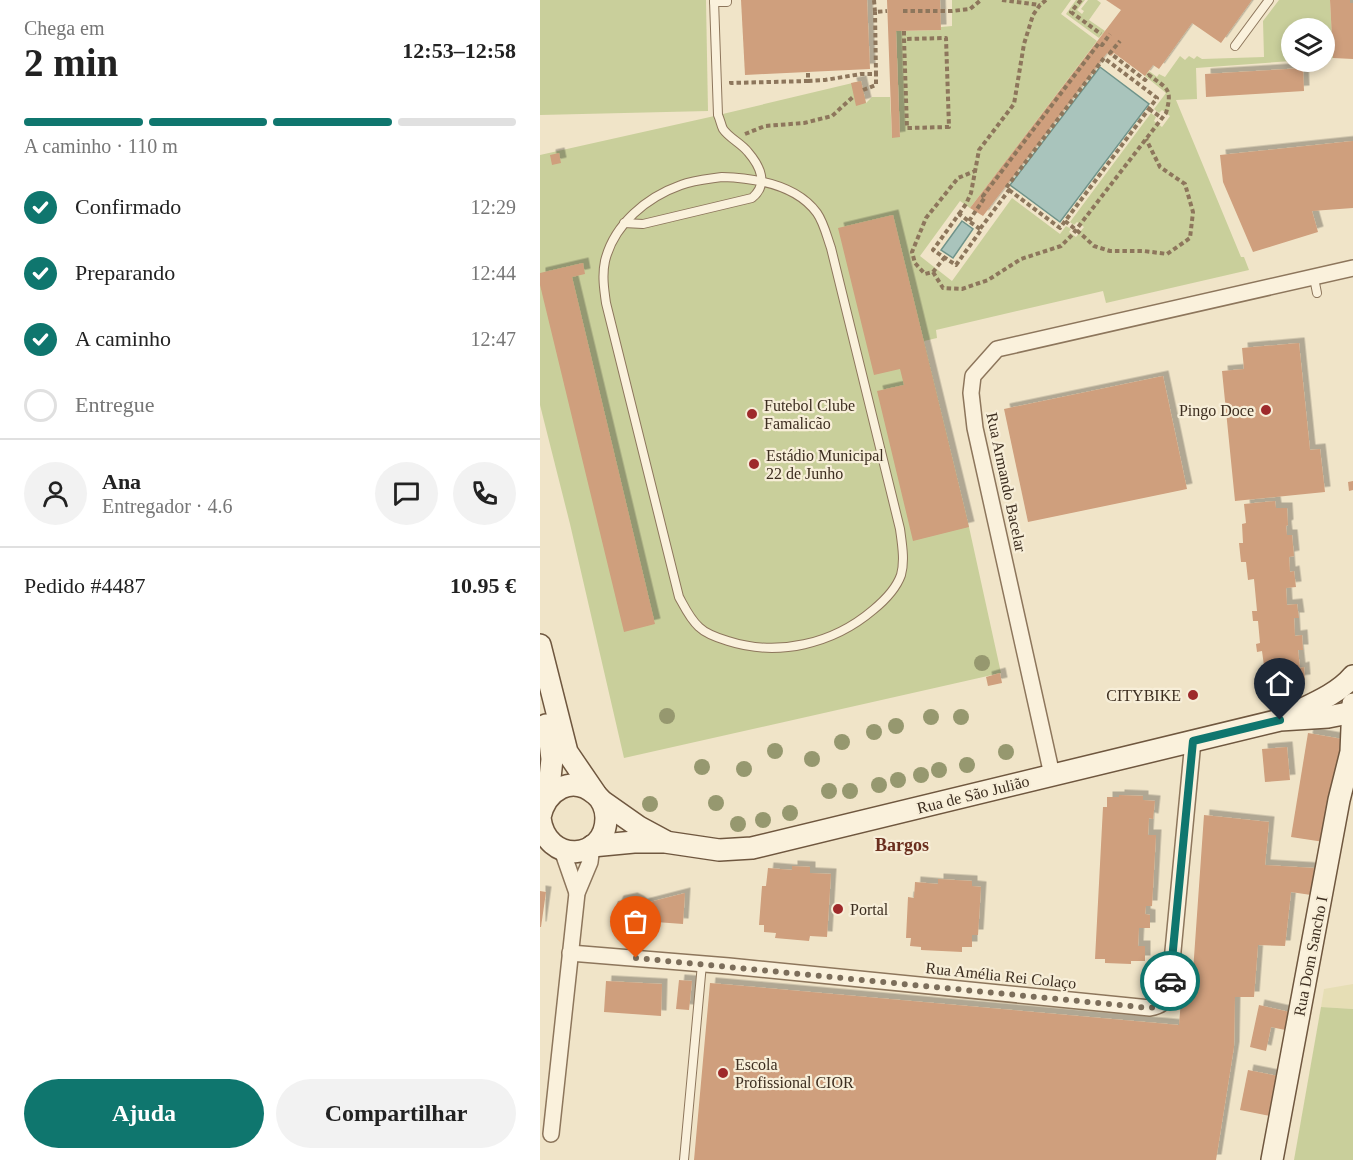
<!DOCTYPE html>
<html lang="pt">
<meta charset="utf-8">
<style>
body{margin:0;font-family:Georgia,serif;background:#f2f2f2;color:#222;height:100vh;display:flex;flex-direction:column;font-size:22px;white-space:nowrap}
*{box-sizing:border-box;margin:0}
p{font-size:20px;color:#767676}
.icon{flex:none;width:33px;height:33px;fill:none;stroke:currentColor;stroke-width:2;stroke-linecap:round;stroke-linejoin:round}
.map{position:relative;flex:1;overflow:hidden}
.drawer{display:flex;flex-direction:column;background:#fff;width:540px}
.drawer>*{flex:none}
.controls{position:absolute;left:741px;top:18px;display:grid;gap:12px}
.controls a{display:grid;place-items:center;width:54px;height:54px;border-radius:50%;background:#fff;box-shadow:0 3px 9px #0003;font-size:30px}
.pin{position:absolute;display:grid;place-items:center;width:51px;height:51px;color:#fff;margin:-62px -26px;border-radius:50% 50% 50% 0;rotate:-45deg;box-shadow:0 0 6px #0007}
.pin .icon{rotate:45deg}
.courier{position:absolute;display:grid;place-items:center;width:60px;height:60px;margin:-30px;border:4px solid #0f766e;border-radius:50%;background:#fff;color:#222;box-shadow:0 2px 8px #0007}
.summary em{font-style:normal;font-weight:700}
.summary div{display:flex;flex-direction:column-reverse}
.summary{display:flex;align-items:center;justify-content:space-between;height:102px;padding:0 24px}
h1{font-size:39px;font-weight:700;line-height:45px}
.bar{display:grid;grid-template-columns:repeat(4,1fr);gap:9px 6px;align-content:center;height:72px;padding:0 24px}
.bar i{height:8px;border-radius:4px;background:#e0e0e0}
.bar .active{background:#0f766e}
.bar p{grid-column:span 4}
.line{display:flex;align-items:center;gap:15px;padding:0 24px;border-top:2px solid #e0e0e0}
.line div{flex:1}
.round{display:grid;place-items:center;flex:none;width:63px;height:63px;border-radius:32px;background:#f2f2f2}
ol{padding:0 24px;list-style:none}
li{display:flex;align-items:center;gap:18px;height:66px}
li p{margin-inline-start:auto}
li .icon{padding:6px;border-radius:50%;background:#0f766e;color:#fff;stroke-width:4}
li:last-child{color:#767676}
li i{width:33px;height:33px;border:3px solid #e0e0e0;border-radius:50%}
.action{display:flex;gap:12px;margin-top:auto;padding:12px 24px}
.action a{flex:1;height:69px;border-radius:36px;background:#0f766e;color:#fff;font-size:24px;font-weight:700;line-height:69px;text-align:center}
.action a+a{background:#f2f2f2;color:#222}
main{display:flex;flex:1;min-height:0}
.map>svg:first-child{display:block}
.farmland{fill:#e6deb5}
.green{fill:#c9cf9b}
.water{fill:#a9c4bc;stroke:#6f938a;stroke-width:1.5}
.building{fill:#cf9f7d;filter:url(#shadow)}
.lines{fill:none;stroke-linecap:round;stroke-linejoin:round}
.lane-casing{stroke:#8d765c;stroke-width:10}
.street-casing{stroke:#8d765c;stroke-width:18}
.secondary-casing{stroke:#6f573f;stroke-width:24}
.path{stroke:#8d765c;stroke-width:4;stroke-dasharray:4.5 3;stroke-linecap:butt}
.lane{stroke:#faf1dc;stroke-width:8}
.street{stroke:#faf1dc;stroke-width:15}
.secondary{stroke:#faf1dc;stroke-width:21}
.tree{fill:#96986f}
.done{stroke:#7c6e5b;stroke-width:6;stroke-dasharray:0 10.8}
.route{stroke:#0f766e;stroke-width:8}
.poi-dot{fill:#9e2a2b;stroke:#f7eed8;stroke-width:2}
.labels{text-anchor:middle;stroke-width:4.5;stroke-linejoin:round;paint-order:stroke}
.poi-label{font-size:16px;fill:#3d2e20;stroke:#f7eed8;text-anchor:start}
.street-label{font-size:16px;fill:#3d2e20;stroke:#f7eed8}
.neighbourhood-label{font-size:18px;font-weight:bold;fill:#6b2e1e;stroke:#f7eed8}
</style>
<main>
<section class="drawer">
<div class="summary"><div><h1>2 min</h1><p>Chega em</p></div><em>12:53–12:58</em></div>
<div class="bar"><i class="active"></i><i class="active"></i><i class="active"></i><i></i><p>A caminho · 110 m</p></div>
<ol>
<li><svg class="icon" aria-label="check" viewBox="0 0 24 24"><path d="M5 12l5 5 9-10"/></svg>Confirmado<p>12:29</p></li>
<li><svg class="icon" aria-label="check" viewBox="0 0 24 24"><path d="M5 12l5 5 9-10"/></svg>Preparando<p>12:44</p></li>
<li><svg class="icon" aria-label="check" viewBox="0 0 24 24"><path d="M5 12l5 5 9-10"/></svg>A caminho<p>12:47</p></li>
<li><i></i>Entregue</li>
</ol>
<div class="line" style="height:108px"><a class="round"><svg class="icon" aria-label="person" viewBox="0 0 24 24"><circle cx="12" cy="8" r="4"/><path d="M4 21q1-7 8-7t8 7"/></svg></a><div><b>Ana</b><p>Entregador · 4.6</p></div><a class="round"><svg class="icon" aria-label="chat" viewBox="0 0 24 24"><path d="M4 5h16v11H9l-5 4z"/></svg></a><a class="round"><svg class="icon" aria-label="phone" viewBox="0 0 24 24"><path d="M5 4h4l2 5-3 2q2 4 5 5l2-3 5 2v4C11 20 4 13 5 4z"/></svg></a></div>
<div class="line" style="height:78px"><div>Pedido #4487</div><b>10.95 €</b></div>
<div class="action"><a>Ajuda</a><a>Compartilhar</a></div>
</section>
<div class="map">
<svg width="813" height="1160" viewBox="0 0 813 1160">
<defs>
<filter id="shadow"><feDropShadow dx="5.5" dy="-5.5" stdDeviation="0" flood-color="#0004"/></filter>
</defs>
<rect width="100%" height="100%" fill="#f0e4c8"/>
<path class="farmland" d="M813,984v25l-32,-2 3,-18z"/>
<g class="green">
<path d="M0,0h166l2,111 -168,4z"/>
<path d="M412,0h119l-10,14 36,27 -127,167 -10,-7 -40,55 32,25 60,-83 48,36 6,-8 5,3 -2,3 7,5 8,-10 -7,-5 -3,3 -4,-3 81,-109 5,4 -2,4 8,6 8,-11 -8,-6 -3,3 -5,-4 12,-16 -21,-17 4,-5 8,6 2,-3 6,3 15,-21 5,4 4,-4 5,3 3,-3 5,3 62,-2 -1,-36 16,-21h51l3,58 -8,1 -1,-31h-32l-1,33 -95,7 1,31 -21,1 65,157h3l5,13 -143,33 -3,-12 -167,39 1,8 -13,3 45,186 32,146 -377,85 -54,-234 -30,-119v-250l170,-38 151,-36 5,22 6,-6h18l2,40h8l-4,-106 45,-1v-3l11,-1z"/>
<path d="M536,0h9l-8,10 5,4 2,-3 -3,-2 7,-9h9l4,3 -12,17 16,11 -6,7 -33,-24z"/>
<path d="M781,1007l32,2v151h-59z"/>
</g>
<g class="water">
<path d="M560,67l49,37 -89,118 -50,-37z"/>
<path d="M422,221l11,8 -20,29 -12,-8z"/>
</g>
<g class="building">
<path d="M201,0h126l3,69 -125,6z"/>
<path d="M347,0h53l1,30 -45,1 4,106 -8,1z"/>
<path d="M566,0h146l-31,43 -29,-20 -33,46 -6,-4 -8,11 -31,-23 -3,3 -4,-3 -124,163 -13,-8 151,-198z"/>
<path d="M790,0h20v3h3v56l-20,-1z"/>
<path d="M763,68l1,23 -98,6 -1,-23z"/>
<path d="M321,81l5,22 -10,3 -5,-23z"/>
<path d="M813,141v67l-41,3 6,21 -65,20 -30,-70 -3,-27z"/>
<path d="M19,153l2,10 -9,2 -2,-10z"/>
<path d="M353,215l76,312 -56,14 -36,-150 27,-6 -4,-16 -26,6 -36,-147z"/>
<path d="M43,263l2,11 -13,3 83,347 -31,8 -84,-347v-12z"/>
<path d="M759,343l11,107 10,-1 5,43 -90,9 -13,-130 22,-2 -2,-21z"/>
<path d="M623,376l24,113 -159,33 -24,-113z"/>
<path d="M813,481v9l-4,1 -1,-9z"/>
<path d="M735,501l1,7h11l1,17 -2,1 1,9h5l2,21 -5,1 1,15 4,-1 2,16 -10,1 1,17 10,-1 2,14h-5l1,18 7,-1 1,15h-5l2,18 4,-1 1,13 -9,1 1,9 -31,3 -1,-9 -4,1 -2,-11 6,-1 -3,-22 -5,1 -1,-8 4,-1 -2,-22h-5l-1,-10h5l-3,-32 -6,1 -2,-18h-5l-2,-19h4l-1,-19 4,-1 -2,-19z"/>
<path d="M460,673l2,10 -14,3 -2,-9z"/>
<path d="M768,733l34,6 -18,103 -33,-5z"/>
<path d="M747,747l3,33 -25,2 -3,-33z"/>
<path d="M579,795l24,1v4l12,1 -2,18 -4,-1 -1,17h8l-4,71h-6l-1,8 5,1v13h-11l-1,18h7v15h-14v3l-26,-1v-4h-10l8,-152h4v-10h12z"/>
<path d="M664,815l65,7 -4,43 49,3 -3,27 -20,-3 -6,54 -27,-1 -4,52h-19l-1,50 -18,113h-522l16,-177 469,42 2,-25h10z"/>
<path d="M252,866l18,1v6l21,1 -4,63 -17,-1 -1,5 -34,-3 1,-5 -12,-1v-7h-5l3,-39h4l2,-18 24,2z"/>
<path d="M398,879l34,2v5l9,1 -3,48h-6v12h-10v5l-41,-2v-3l-11,-1 1,-8h-5l2,-41 6,1 1,-16 23,2z"/>
<path d="M0,891l6,1 -5,35h-1z"/>
<path d="M145,893l-2,31 -27,-2 -2,8 -43,-2 3,-18 4,-9 14,-3 6,3 4,3z"/>
<path d="M139,980l13,1 -3,29 -13,-1z"/>
<path d="M66,981l56,3 -1,32 -57,-4z"/>
<path d="M719,1005l35,8 -4,18 -19,-4 -5,24 -16,-4z"/>
<path d="M708,1070l30,6 -8,40 -30,-6z"/>
</g>
<g class="lines">
<g class="lane-casing">
<g id="lane">
<path d="M174,2h13v-2"/>
<path d="M695,46l34,-46"/>
<path d="M182,177c33,1 74,7 95,36 7,10 10,24 14,35l69,281c2,15 5,32 1,46 -5,14 -17,26 -28,35 -40,34 -95,47 -145,31 -10,-3 -22,-7 -29,-14 -9,-8 -14,-19 -20,-30l-73,-294c-2,-14 -4,-28 -1,-42 9,-37 42,-64 76,-76 13,-5 28,-6 41,-8z"/>
<path d="M84,223l19,1 109,-26c17,-14 8,-32 -4,-46 -7,-9 -19,-14 -25,-23 -2,-4 -3,-10 -5,-14l-4,-115"/>
<path d="M774,278l3,15"/>
<path d="M144,1160l18,-196"/>
</g>
</g>
<g class="street-casing">
<g id="street">
<path d="M512,775l-77,-347 -4,-35 2,-17 24,-27 356,-81"/>
<path d="M22,850l15,43"/>
<path d="M30,953l159,13 421,42c10,-2 15,-5 19,-15l24,-252"/>
<path d="M11,1134l26,-241 13,-31 2,-16"/>
</g>
</g>
<g class="secondary-casing">
<g id="secondary">
<path d="M0,645l27,107 28,41"/>
<path d="M748,716c22,-11 49,-21 65,-40"/>
<path d="M6,725l4,17 2,17 -4,38"/>
<path d="M62,801l37,26 26,14"/>
<path d="M0,817c6,-27 32,-43 55,-23 7,5 11,15 11,24 0,43 -60,47 -66,0"/>
<path d="M52,846l42,-4h31l54,8 33,-2 528,-128 48,-3 25,-5"/>
<path d="M732,1160l67,-360 12,-48 2,-48"/>
</g>
</g>
<g class="path">
<path d="M334,0l1,12 12,-1"/>
<path d="M462,0l38,5"/>
<path d="M541,0l-10,12 30,22"/>
<path d="M363,11h49l18,-2 11,-9"/>
<path d="M364,31v8l3,89 42,-1 -3,-89 -42,1"/>
<path d="M191,81v2l77,-2v-9"/>
<path d="M268,81l17,-1 36,-6h15l-1,-62"/>
<path d="M323,90l13,-5v-11"/>
<path d="M609,109l13,9"/>
<path d="M205,134l20,-8 39,-3 28,-7 22,-20"/>
<path d="M469,190l51,38 97,-130 -53,-40"/>
<path d="M419,214l7,-10 5,-11 8,-43 35,-46 10,-60 9,-29 7,-10 6,-5"/>
<path d="M429,221l16,-24 -2,-1 116,-153 3,2 8,-11"/>
<path d="M525,221l15,12 14,13 16,5h34l23,3 23,-16 3,-26 -8,-28 -25,-17 -14,-28"/>
<path d="M440,229l-21,-15 -26,36 23,15 25,-35 -1,-1 29,-39 -3,-2 98,-130"/>
<path d="M405,257l-12,15 -8,2 -10,-11 -3,-11 14,-34 32,-40 17,-7"/>
<path d="M393,272l10,16 19,1 26,-9 33,-21 40,-13 11,-11 94,-122c7,-25 1,-24 -17,-38l-4,5 -35,-27 10,-12"/>
</g>
<use href="#lane" class="lane"/>
<use href="#street" class="street"/>
<use href="#secondary" class="secondary"/>
</g>
<g class="tree">
<circle cx="442" cy="663" r="8"/>
<circle cx="127" cy="716" r="8"/>
<circle cx="391" cy="717" r="8"/>
<circle cx="421" cy="717" r="8"/>
<circle cx="356" cy="726" r="8"/>
<circle cx="334" cy="732" r="8"/>
<circle cx="302" cy="742" r="8"/>
<circle cx="235" cy="751" r="8"/>
<circle cx="466" cy="752" r="8"/>
<circle cx="272" cy="759" r="8"/>
<circle cx="427" cy="765" r="8"/>
<circle cx="162" cy="767" r="8"/>
<circle cx="204" cy="769" r="8"/>
<circle cx="399" cy="770" r="8"/>
<circle cx="381" cy="775" r="8"/>
<circle cx="358" cy="780" r="8"/>
<circle cx="339" cy="785" r="8"/>
<circle cx="289" cy="791" r="8"/>
<circle cx="310" cy="791" r="8"/>
<circle cx="176" cy="803" r="8"/>
<circle cx="110" cy="804" r="8"/>
<circle cx="250" cy="813" r="8"/>
<circle cx="223" cy="820" r="8"/>
<circle cx="198" cy="824" r="8"/>
</g>
<g class="lines">
<path class="done" d="M96,958l514,50c18,-4 18,-10 20,-27"/>
<path class="route" d="M630,981l23,-240 87,-21"/>
</g>
<g class="poi-dot">
<circle cx="726" cy="410" r="6"/>
<circle cx="212" cy="414" r="6"/>
<circle cx="214" cy="464" r="6"/>
<circle cx="653" cy="695" r="6"/>
<circle cx="298" cy="909" r="6"/>
<circle cx="183" cy="1073" r="6"/>
</g>
<g class="labels">
<g class="poi-label">
<text x="224" y="411">Futebol Clube<tspan x="224" dy="18">Famalicão</tspan></text>
<text x="714" y="416" text-anchor="end">Pingo Doce</text>
<text x="226" y="461">Estádio Municipal<tspan x="226" dy="18">22 de Junho</tspan></text>
<text x="641" y="701" text-anchor="end">CITYBIKE</text>
<text x="310" y="915">Portal</text>
<text x="195" y="1070">Escola<tspan x="195" dy="18">Profissional CIOR</tspan></text>
</g>
<g class="street-label">
<text transform="translate(467 482) rotate(78)" y="6">Rua Armando Bacelar</text>
<text transform="translate(433 794) rotate(-14)" y="6">Rua de São Julião</text>
<text transform="translate(770 956) rotate(-79)" y="6">Rua Dom Sancho I</text>
<text transform="translate(461 975) rotate(6)" y="6">Rua Amélia Rei Colaço</text>
</g>
<g class="neighbourhood-label">
<text x="362" y="851">Bargos</text>
</g>
</g>
</svg>
<div class="controls">
<a><svg class="icon" aria-label="layers" viewBox="0 0 24 24"><path d="M12 4l9 5-9 5-9-5zM3 14l9 5 9-5"/></svg></a>
</div>
<div class="pin" style="left:96px;top:958px;background:#ea580c"><svg class="icon" aria-label="bag" viewBox="0 0 24 24"><path d="M5 8h14l-1 12H6zM9 8a3 3 0 0 1 6 0"/></svg></div>
<div class="pin" style="left:740px;top:720px;background:#1f2937"><svg class="icon" aria-label="home" viewBox="0 0 24 24"><path d="M3 11l9-7 9 7M6 9v11h12V9"/></svg></div>
<div class="courier" style="left:630px;top:981px"><svg class="icon" aria-label="car" viewBox="0 0 24 24"><path d="M5 17H2v-5l4-1 3-4h7l3 4 3 1v5h-3M9 17h6M6 11h13"/><circle cx="7" cy="17" r="2"/><circle cx="17" cy="17" r="2"/></svg></div>
</div>
</main>
